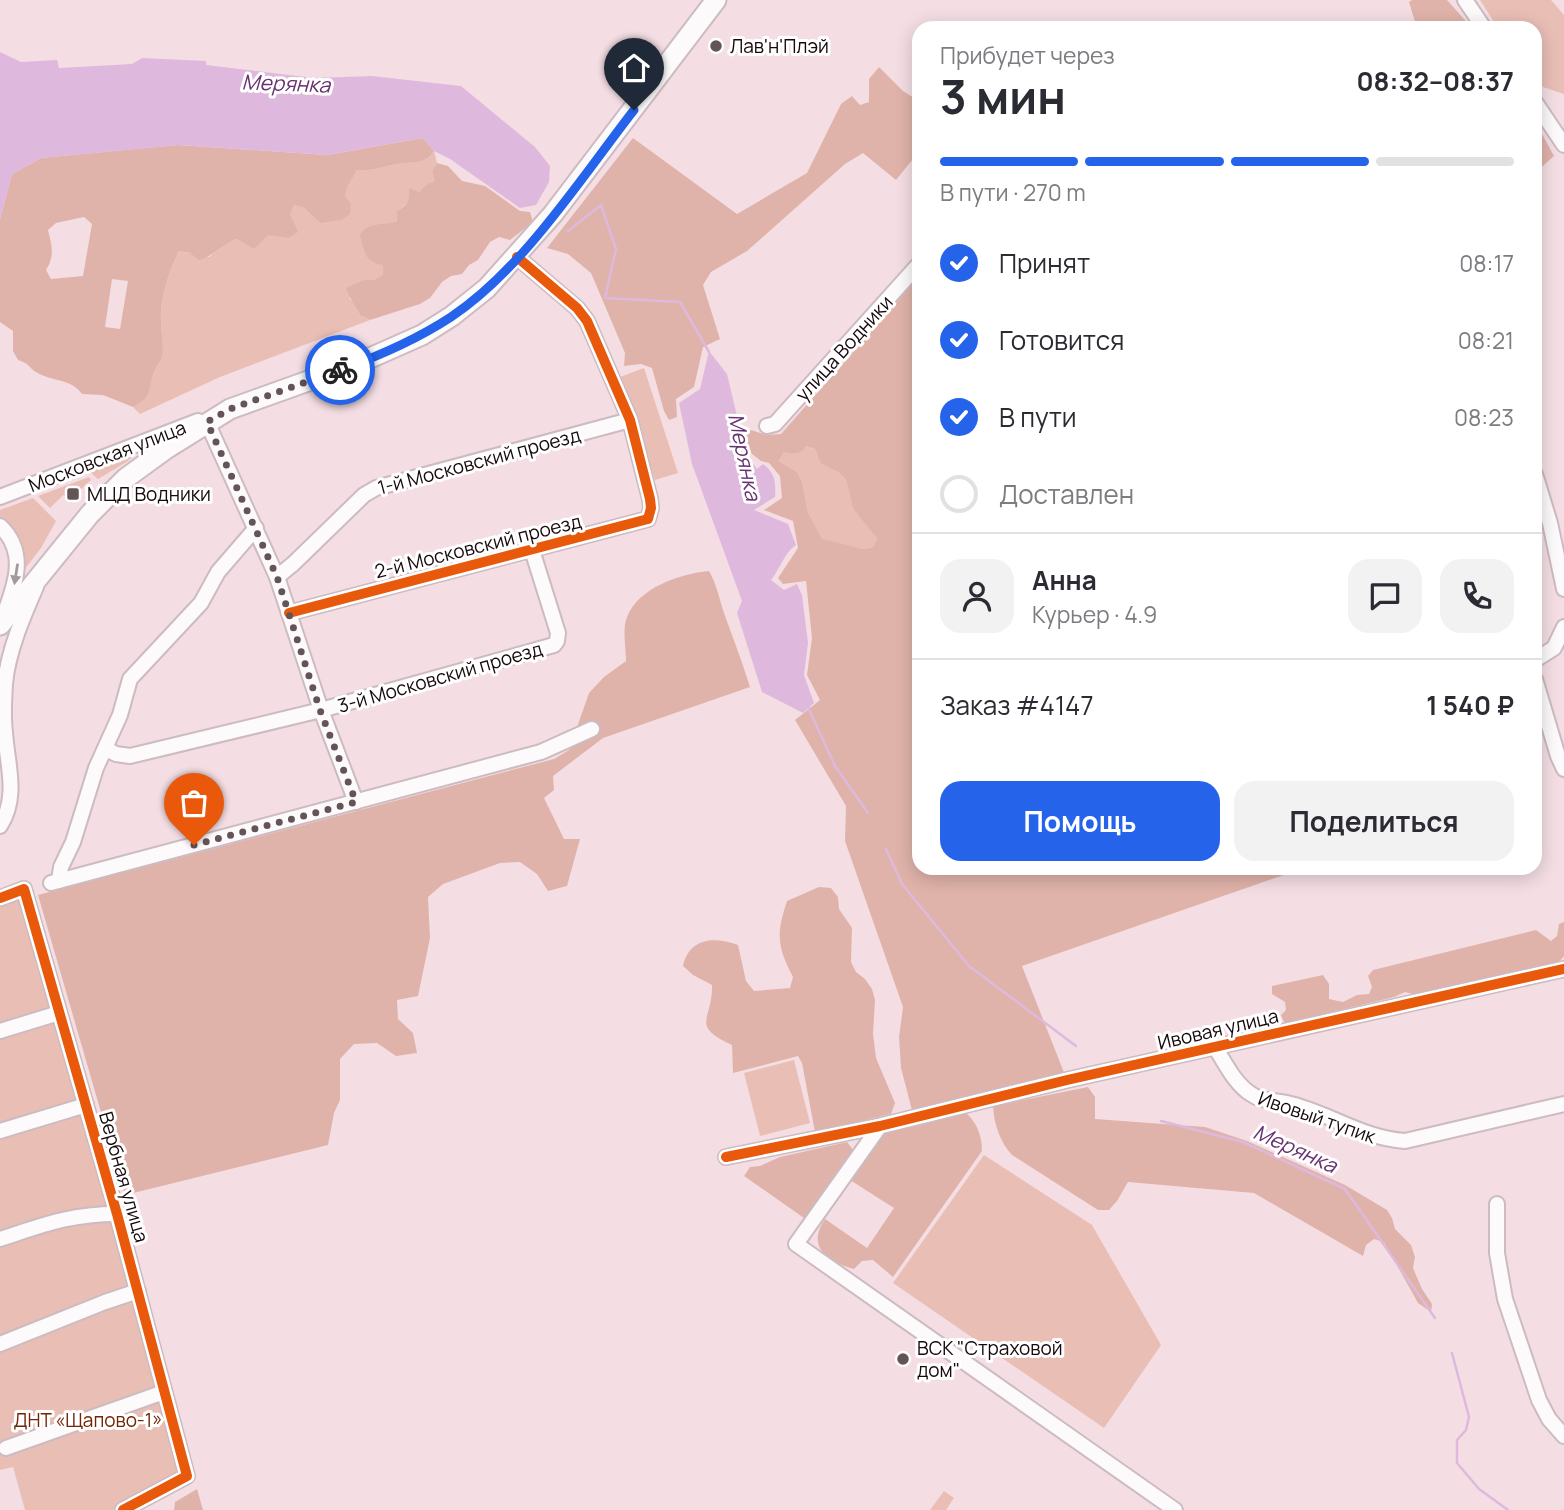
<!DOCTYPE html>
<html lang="ru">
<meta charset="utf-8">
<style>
body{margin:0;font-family:Manrope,sans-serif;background:#f2f2f3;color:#2b2b33;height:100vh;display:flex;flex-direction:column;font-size:26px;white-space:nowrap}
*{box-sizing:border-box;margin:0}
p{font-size:23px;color:#7c7c81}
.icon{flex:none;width:38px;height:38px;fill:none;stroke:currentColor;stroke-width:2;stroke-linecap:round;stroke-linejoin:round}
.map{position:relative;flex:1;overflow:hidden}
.drawer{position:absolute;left:912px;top:21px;width:630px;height:854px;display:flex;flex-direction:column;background:#fff;border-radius:21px;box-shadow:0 4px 18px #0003}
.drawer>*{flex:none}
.pin{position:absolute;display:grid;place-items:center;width:60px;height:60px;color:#fff;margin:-72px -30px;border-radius:50% 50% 50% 0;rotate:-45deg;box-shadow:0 0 7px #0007}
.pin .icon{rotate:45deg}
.courier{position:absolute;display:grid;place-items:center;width:70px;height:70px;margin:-35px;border:5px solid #2563eb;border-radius:50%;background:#fff;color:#222;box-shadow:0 2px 9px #0007}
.summary em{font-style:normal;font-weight:700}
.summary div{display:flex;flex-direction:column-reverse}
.summary{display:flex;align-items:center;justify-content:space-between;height:119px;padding:0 28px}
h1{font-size:46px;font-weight:700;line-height:52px}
.bar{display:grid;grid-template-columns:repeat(4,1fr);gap:10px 7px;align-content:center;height:84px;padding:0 28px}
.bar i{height:9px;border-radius:5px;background:#e1e1e2}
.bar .on{background:#2563eb}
.bar p{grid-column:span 4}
.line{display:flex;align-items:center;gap:18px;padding:0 28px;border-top:2px solid #e1e1e2}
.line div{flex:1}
.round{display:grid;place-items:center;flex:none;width:74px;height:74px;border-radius:21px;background:#f2f2f3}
ol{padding:0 28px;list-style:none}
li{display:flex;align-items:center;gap:21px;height:77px}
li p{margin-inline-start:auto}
li .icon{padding:7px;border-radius:50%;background:#2563eb;color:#fff;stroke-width:4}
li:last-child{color:#7c7c81}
li i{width:38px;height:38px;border:4px solid #e1e1e2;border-radius:50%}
.button{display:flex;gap:14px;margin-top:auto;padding:14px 28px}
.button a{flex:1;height:80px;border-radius:21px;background:#2563eb;color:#fff;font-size:28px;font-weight:700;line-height:80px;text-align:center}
.button a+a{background:#f2f2f3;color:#2b2b33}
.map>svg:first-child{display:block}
.green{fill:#e9beb5}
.forest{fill:#e0b3aa;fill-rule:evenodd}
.water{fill:#deb9dd}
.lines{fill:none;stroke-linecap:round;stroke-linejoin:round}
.stream{stroke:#deb9dd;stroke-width:2.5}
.minor-casing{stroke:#ccbbc0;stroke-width:18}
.major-casing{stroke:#ccbbc0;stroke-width:23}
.minor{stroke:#fdfafb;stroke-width:14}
.major{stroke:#fdfafb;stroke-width:19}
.cycleway-casing{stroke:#fff;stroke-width:15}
.cycleway{stroke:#e8590c;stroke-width:10}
.oneway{fill:#a19a9b}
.done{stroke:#645458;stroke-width:7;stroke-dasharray:0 12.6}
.route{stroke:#2563eb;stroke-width:9}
.poi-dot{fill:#645458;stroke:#fff;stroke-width:2.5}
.labels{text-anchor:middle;stroke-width:6;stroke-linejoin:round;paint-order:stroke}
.poi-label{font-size:19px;fill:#16090c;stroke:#fff;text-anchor:start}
.street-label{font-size:19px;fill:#16090c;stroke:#fff}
.park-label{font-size:19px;fill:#712605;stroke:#fff}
.water-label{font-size:21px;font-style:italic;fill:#67326f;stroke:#fff}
</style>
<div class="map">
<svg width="1564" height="1510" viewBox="0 0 1564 1510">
<rect width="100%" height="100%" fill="#f4dee4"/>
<g class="green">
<path d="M1480,0h71l13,15v79l-21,-7 -8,-10v-49h-37z"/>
<path d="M434,151l3,12 -5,8 4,10c-19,7 -25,23 -40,30l1,10 -10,4 -4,51 -9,4h-10l-15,18 7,7 4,10 10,5 -150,57 -80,37 -7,-7c21,-10 13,-18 21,-35 3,-7 9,-13 9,-20 0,-17 -4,-32 -1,-49 3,-19 9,-35 17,-52l30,6 18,-14 10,-4 31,-4 22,-22 4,-8 10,3 16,15 25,-26 1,-10 11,-17c20,1 23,-3 41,-6 15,-3 26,2 36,-13z"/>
<path d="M644,368l34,105 -23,7 -35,-103z"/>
<path d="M145,445l-17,16 -30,18 -8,-7z"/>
<path d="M806,446l9,3 5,14 19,10 7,7 7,29 26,30 -6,8 -10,2 -41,-9 -14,-28 -6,-31 -5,-9 -18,-11 5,-9z"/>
<path d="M89,477l2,3 -13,12 -3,-2 -7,8 -5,-3 -13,13 -12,-12z"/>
<path d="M33,498l23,23 -15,27 -20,26c2,-22 0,-43 -21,-55v-9z"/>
<path d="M28,893l164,576 -61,41h-106l-12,-43 -13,3v-565z"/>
<path d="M794,1060l16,63 -50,13 -16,-63z"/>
<path d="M984,1155l108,70 69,120 -57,83 -211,-145z"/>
<path d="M944,1491l10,7 -8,12h-16z"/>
</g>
<g class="forest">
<path d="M1412,0h35l25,28h-55l-8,-26z"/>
<path d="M879,67l24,24 16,10 -2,53 -21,26 -33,-27 -18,11 -98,87 -36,21 -8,13 17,54 -17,8 -9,40 -18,12 1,18 -8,3 -5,-9 -12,-43 -11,-4 -17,2 1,-13 -34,-80 -23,-19 -21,-6 86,-110 104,76 70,-41 34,-69 11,-8 8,9 9,-3v-23z"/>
<path d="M1535,121l19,35 -18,16 -1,-1z"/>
<path d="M423,138l11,13c-10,15 -21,10 -36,13 -18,3 -21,7 -41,6l-10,17 -2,9 6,8 -1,10 -9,6 -21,3 -16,-15 -10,-3 -4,9 8,18 -10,6 -20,-3 -14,14 -17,-10c-15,5 -23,17 -38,21l-9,-7 -11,-2c-8,17 -14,33 -17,52 -3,17 1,32 1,49 0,7 -6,13 -9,20 -7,17 0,25 -21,35l-30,-12 -21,-1c-11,-16 -30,-12 -46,-22 -9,-6 -6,-8 -18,-12l-5,-9v-20l-13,-9v-103l12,-45 29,-16 137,-13 149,10zM84,217l8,7 -9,52 -32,3 -5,-9c9,-14 6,-24 2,-40l8,-7zM112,279l16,2 -8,48 -15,-2z"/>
<path d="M437,163l11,3 14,15 23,5 35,25 10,1 3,10 -23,18 -11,-3 -9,5 -12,18 -9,5 -7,9 -11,2 -9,6 -12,16 -10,6 -50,16 -10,-5c-4,-10 -11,-16 -14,-27l18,-8h10l9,-5v-10c-18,-2 -19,-14 -23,-30 10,-15 22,-8 37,-14l-1,-10c12,-5 14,-10 13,-23l10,4 7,-7 9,-4 -3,-10z"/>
<path d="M919,277v591h385l-282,98 43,109 -152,39 -12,-46 -2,-31 4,-30 -58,-166 1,-35 -51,-86 25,-20 -13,-25 5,-37 -6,-57 -23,3 -5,-6 20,-30 -5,-27 -29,-11 18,-12 -2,-22 -11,-13 -8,-2 -9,-7 -11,-14 10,-10 15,5 15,-1zM806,446l9,3 5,14 19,10 7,7 7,29 25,30 -5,8 -10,2 -41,-10 -14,-27 -6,-31 -5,-9 -18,-11 5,-9c9,2 17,3 22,-6z"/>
<path d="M709,571c8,14 10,27 15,42 9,25 18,48 26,74l-147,51 -50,38 1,14 -10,8 20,41h16l-13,47 -19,5 -11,-17 -17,-12 -20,1 -57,21 -15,13 2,41 -12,58 -21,4 1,19 15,14 4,20 -21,3 -19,-13 -23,1 -14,15v41l-6,13 -6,32 -203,50 -87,-300 516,-136 15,-9 20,-57 15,-16 22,-16c0,-13 -4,-32 1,-44 12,-30 53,-43 82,-46z"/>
<path d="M819,887l12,1 7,9 1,12 13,19 -1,34 5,10 9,7 7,10 3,11 -2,34 3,24 19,45 -4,11 -76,18 -13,-69 -4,-7 -65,17 -1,-28c-43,-20 -19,-25 -20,-60l-19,-10 -10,-9c6,-28 31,-30 55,-21l8,36 8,10 36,-3 3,-11c-16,-31 -17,-43 -6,-76z"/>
<path d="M1564,922v34l-5,6 -143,33 -11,-3 -11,5 -106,26 -4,-1 -3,-7 5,-5 -1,-8 -13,-8v-8l51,-11 6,9v15l14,3 14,-7 12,-1 3,-7 -4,-11 5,-6 163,-40 15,11 6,-5 2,-12z"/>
<path d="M1088,1087l7,10v22l110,8 42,14 98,44 42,25 5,8 3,11 16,16 4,12 -2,11 9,21 10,15 -1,8 -13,-9 -34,-61 -10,-3 -8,6 -3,11 -109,-63 -126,-11 -11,19 -8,9h-11l-86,-55c-12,-13 -18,-31 -19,-49z"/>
<path d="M965,1112c12,10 17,24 17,39l-89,126 -20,-17 -11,1 -8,8c-27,-8 -48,-22 -29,-50l42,29 27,-40 -44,-28 28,-41 8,-7z"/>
<path d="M847,1142l6,8 -42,63 -7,5 -60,-42 6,-9 10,-1 20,-9z"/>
<path d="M197,1489l6,21h-29l1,-8z"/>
</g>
<g class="water">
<path d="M0,52l21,10 36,-2 2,8 73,-4 10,-6 64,3v4l108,13 58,-2 89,10 74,61 15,19 -1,16 -13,23 -16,3 -70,-49 -16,-8 -11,-13 -96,17 -149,-10 -19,2 -118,11 -29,16 -12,45z"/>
<path d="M709,351l18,23 10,42v26l20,27 6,-5c12,9 13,18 12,33l-21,13 34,14 8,21c-12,8 -16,24 -25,35l13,10 13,-6 5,11 6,48 -4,32 10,28 -11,10 -41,-21 -25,-79 5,-12 -50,-137 -13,-61 21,-14z"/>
</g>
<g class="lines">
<g class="stream">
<path d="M568,231l33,-26 15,44 -11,49 75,4 29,50"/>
<path d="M808,707l27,59 33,47"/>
<path d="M886,849l16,35 67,82 107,80"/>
<path d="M1161,1121l82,21 102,47 90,129"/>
<path d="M1452,1353l17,64 -3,13 -9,10v23l22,26 29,21"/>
</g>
<g class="minor-casing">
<g id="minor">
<path d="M1465,0l19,28"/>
<path d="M1535,102l29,43"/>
<path d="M207,422l70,155 44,133 35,92"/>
<path d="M767,426l8,-2 144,-160"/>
<path d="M1535,474l15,49 14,66"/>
<path d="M0,497l198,-76"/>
<path d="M0,526c28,26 15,59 4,89"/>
<path d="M277,577l16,-13 71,-69 12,-7 254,-68"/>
<path d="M289,613l359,-94 3,-11 -1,-9 -20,-79 -43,-99 -10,-13 -60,-51"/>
<path d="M1535,660l19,-12 10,-21"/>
<path d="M1535,679l23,77 6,13"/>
<path d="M106,749l10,5 14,2 191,-46 233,-65 3,-4 1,-8 -26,-83"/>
<path d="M0,826c19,-29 7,-62 5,-94 -2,-15 -1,-32 0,-48 3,-33 18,-67 31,-97"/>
<path d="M59,881l2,-14 12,-25 23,-74 24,-53 10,-36 71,-76 17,-31 38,-44"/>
<path d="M51,883l490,-131 51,-23"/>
<path d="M0,898l24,-9 93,325 70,262 -64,34"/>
<path d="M0,1031l59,-18"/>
<path d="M1215,1047c10,16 20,37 36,47 11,8 23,6 36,9 41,9 74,35 118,38l159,-37"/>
<path d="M880,1126l-84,118 379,266"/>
<path d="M0,1131l86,-26"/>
<path d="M726,1157l154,-31 187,-46 497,-111"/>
<path d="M1497,1204v49l8,46 34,101 10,19 15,17"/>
<path d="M0,1239c43,-14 70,-25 117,-25"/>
<path d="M0,1344l105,-42 33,-11"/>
<path d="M6,1448l158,-56"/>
</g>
</g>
<g class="major-casing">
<path id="major" d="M0,625l90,-111 36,-36 40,-29 64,-40 131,-47 61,-27 30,-19 35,-28 66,-74 163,-214"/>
</g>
<use href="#minor" class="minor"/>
<use href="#major" class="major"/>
<g class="cycleway-casing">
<g id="cycleway">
<path d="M289,613l359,-94 3,-11 -1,-9 -20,-79 -43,-99 -10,-13 -60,-51"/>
<path d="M0,898l24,-9 93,325 70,262 -64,34"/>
<path d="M726,1157l154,-31 187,-46 497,-111"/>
</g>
</g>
<use href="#cycleway" class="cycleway"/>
</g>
<defs><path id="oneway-solid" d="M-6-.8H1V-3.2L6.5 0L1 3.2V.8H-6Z" transform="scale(1.75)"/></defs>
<use class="oneway" href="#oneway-solid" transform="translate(16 574) rotate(99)"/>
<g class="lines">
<path class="done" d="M194,845l162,-43 -36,-92 -43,-133 -70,-155 23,-13 110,-39"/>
<path class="route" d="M340,370c39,-14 76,-30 111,-53 72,-48 130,-139 183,-207"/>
</g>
<g class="poi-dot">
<circle cx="716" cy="46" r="7"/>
<rect x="66" y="487" width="14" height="14" rx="3.5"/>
<circle cx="903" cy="1359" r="7"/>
</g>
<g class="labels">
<g class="poi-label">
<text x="730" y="53">Лав'н'Плэй</text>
<text x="87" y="501">МЦД Водники</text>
<text x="917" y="1355">ВСК "Страховой<tspan x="917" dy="22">дом"</tspan></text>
</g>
<g class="street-label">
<text transform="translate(844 348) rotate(-48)" y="7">улица Водники</text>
<text transform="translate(107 456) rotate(-21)" y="7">Московская улица</text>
<text transform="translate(479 461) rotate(-15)" y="7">1-й Московский проезд</text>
<text transform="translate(478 546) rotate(-14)" y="7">2-й Московский проезд</text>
<text transform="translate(440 677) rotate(-16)" y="7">3-й Московский проезд</text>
<text transform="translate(1218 1029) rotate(-13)" y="7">Ивовая улица</text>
<text transform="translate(1317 1117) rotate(19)" y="7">Ивовый тупик</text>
<text transform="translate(124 1177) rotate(74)" y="7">Вербная улица</text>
</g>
<g class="park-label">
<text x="88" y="1427">ДНТ «Щапово-1»</text>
</g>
<g class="water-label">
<text transform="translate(286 84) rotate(2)" y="7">Мерянка</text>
<text transform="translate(744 457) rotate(78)" y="7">Мерянка</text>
<text transform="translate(1295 1149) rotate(24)" y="7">Мерянка</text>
</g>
</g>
</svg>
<div class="pin" style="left:194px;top:845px;background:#ea580c"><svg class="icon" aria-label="bag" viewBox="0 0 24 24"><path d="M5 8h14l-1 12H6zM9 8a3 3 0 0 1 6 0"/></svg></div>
<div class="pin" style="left:634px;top:110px;background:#1f2937"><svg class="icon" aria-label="home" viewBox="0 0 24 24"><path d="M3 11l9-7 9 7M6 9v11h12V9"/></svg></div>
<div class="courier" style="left:340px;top:370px"><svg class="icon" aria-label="bike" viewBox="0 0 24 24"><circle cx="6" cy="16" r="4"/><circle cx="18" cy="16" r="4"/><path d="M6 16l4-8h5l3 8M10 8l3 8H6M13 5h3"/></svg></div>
<section class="drawer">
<div class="summary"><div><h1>3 мин</h1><p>Прибудет через</p></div><em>08:32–08:37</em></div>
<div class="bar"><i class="on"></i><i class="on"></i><i class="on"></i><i></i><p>В пути · 270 m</p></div>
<ol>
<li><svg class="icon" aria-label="check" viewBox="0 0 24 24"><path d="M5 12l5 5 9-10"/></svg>Принят<p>08:17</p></li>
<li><svg class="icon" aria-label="check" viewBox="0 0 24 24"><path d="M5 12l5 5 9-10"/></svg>Готовится<p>08:21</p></li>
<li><svg class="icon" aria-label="check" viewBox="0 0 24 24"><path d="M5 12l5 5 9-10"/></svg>В пути<p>08:23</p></li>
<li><i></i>Доставлен</li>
</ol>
<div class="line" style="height:126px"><a class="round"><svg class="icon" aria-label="person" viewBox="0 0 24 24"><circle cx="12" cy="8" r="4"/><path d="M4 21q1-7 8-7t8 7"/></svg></a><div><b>Анна</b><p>Курьер · 4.9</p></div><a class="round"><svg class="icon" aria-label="chat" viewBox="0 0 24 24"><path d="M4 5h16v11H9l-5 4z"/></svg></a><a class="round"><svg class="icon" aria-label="phone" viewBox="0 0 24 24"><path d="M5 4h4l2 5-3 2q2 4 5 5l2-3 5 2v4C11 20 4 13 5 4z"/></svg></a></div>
<div class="line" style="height:91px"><div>Заказ #4147</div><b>1 540 ₽</b></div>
<div class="button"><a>Помощь</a><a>Поделиться</a></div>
</section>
</div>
